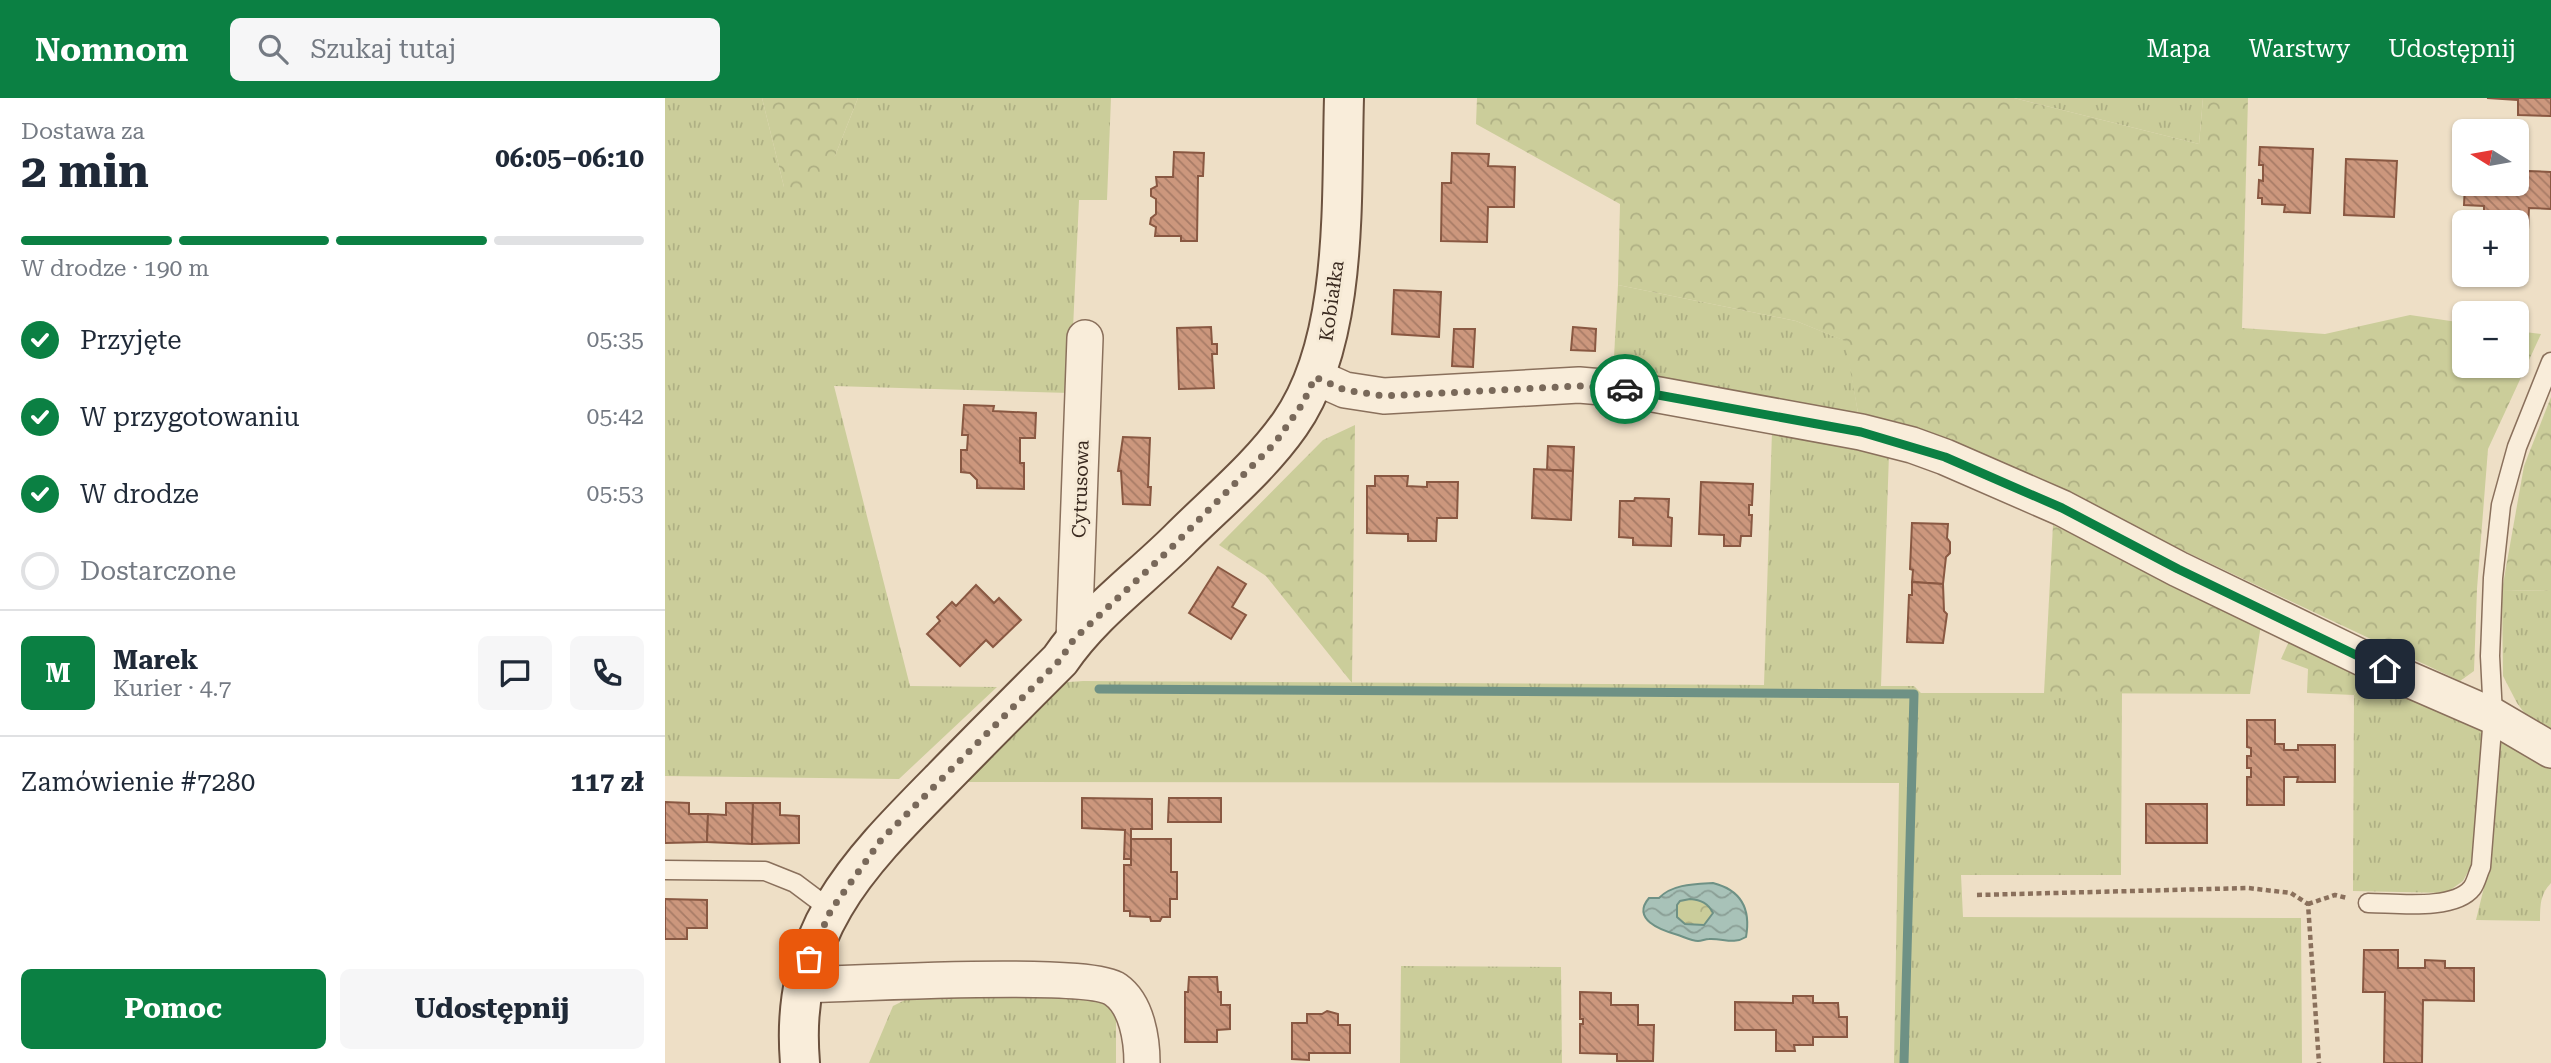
<!DOCTYPE html>
<html lang="pl">
<meta charset="utf-8">
<style>
body{margin:0;font-family:"Roboto Serif",serif;background:#f6f6f7;color:#1f2937;height:100vh;display:flex;flex-direction:column;font-size:26px;white-space:nowrap}
*{box-sizing:border-box;margin:0}
p{font-size:23px;color:#747a83}
.icon{flex:none;width:38px;height:38px;fill:none;stroke:currentColor;stroke-width:2;stroke-linecap:round;stroke-linejoin:round}
.map{position:relative;flex:1;overflow:hidden}
.side{display:flex;flex-direction:column;background:#fff;width:665px}
.side>*{flex:none}
.needle{width:46px;rotate:281deg}
.tools{position:absolute;left:1787px;top:21px;display:grid;gap:14px}
.tools a{display:grid;place-items:center;width:77px;height:77px;border-radius:10px;background:#fff;box-shadow:0 2px 5px #0004;font-size:35px}
.pin{position:absolute;display:grid;place-items:center;width:60px;height:60px;color:#fff;margin:-30px;border-radius:14px;box-shadow:0 4px 10px #0006}
.courier{position:absolute;display:grid;place-items:center;width:70px;height:70px;margin:-35px;border:5px solid #0b8043;border-radius:50%;background:#fff;color:#222;box-shadow:0 2px 9px #0007}
.overview em{font-style:normal;font-weight:700}
.overview div{display:flex;flex-direction:column-reverse}
.overview{display:flex;align-items:center;justify-content:space-between;height:119px;padding:0 21px}
h1{font-size:46px;font-weight:700;line-height:52px}
.bar{display:grid;grid-template-columns:repeat(4,1fr);gap:10px 7px;align-content:center;height:84px;padding:0 21px}
.bar i{height:9px;border-radius:5px;background:#e0e1e3}
.bar .active{background:#0b8043}
.bar p{grid-column:span 4}
.line{display:flex;align-items:center;gap:18px;padding:0 21px;border-top:2px solid #e0e1e3}
.line div{flex:1}
.round{display:grid;place-items:center;flex:none;width:74px;height:74px;border-radius:10px;background:#f6f6f7}
ol{padding:0 21px;list-style:none}
li{display:flex;align-items:center;gap:21px;height:77px}
li p{margin-inline-start:auto}
li .icon{padding:7px;border-radius:50%;background:#0b8043;color:#fff;stroke-width:4}
li:last-child{color:#747a83}
li i{width:38px;height:38px;border:4px solid #e0e1e3;border-radius:50%}
.cta{display:flex;gap:14px;margin-top:auto;padding:14px 21px}
.cta a{flex:1;height:80px;border-radius:10px;background:#0b8043;color:#fff;font-size:28px;font-weight:700;line-height:80px;text-align:center}
.cta a+a{background:#f6f6f7;color:#1f2937}
header{display:flex;align-items:center;gap:42px;box-sizing:border-box;height:98px;padding:0 35px;background:#0b8043;color:#fff}
header strong{font-size:33px}
nav{display:flex;gap:38px;margin-inline-start:auto;font-size:24px}
.search{width:490px;height:63px;background:#f6f6f7;display:flex;align-items:center;gap:18px;box-sizing:border-box;padding:0 24px;border-radius:10px;color:#747a83;font-size:26px}
main{display:flex;flex:1;min-height:0}
.map>svg:first-child{display:block}
.grass{fill:url(#grass-tufts)}
.forest{fill:url(#forest-crowns)}
.water{fill:url(#water-waves);stroke:#6e9185;stroke-width:2;fill-rule:evenodd}
.lines{fill:none;stroke-linecap:round;stroke-linejoin:round}
.stream{stroke:#6e9185;stroke-width:9}
.building{fill:url(#building-back-hatch);stroke:#895842;stroke-width:2}
.lane-casing{stroke:#8a705c;stroke-width:21}
.street-casing{stroke:#8a705c;stroke-width:38}
.secondary-casing{stroke:#6c523f;stroke-width:42}
.path{stroke:#8a705c;stroke-width:4.5;stroke-dasharray:5 3.5;stroke-linecap:butt}
.lane{stroke:#f9edda;stroke-width:18}
.street{stroke:#f9edda;stroke-width:35}
.secondary{stroke:#f9edda;stroke-width:38}
.done{stroke:#79695a;stroke-width:7;stroke-dasharray:0 12.6}
.route{stroke:#0b8043;stroke-width:9}
.labels{text-anchor:middle;stroke-width:6;stroke-linejoin:round;paint-order:stroke}
.street-label{font-size:19px;fill:#3a2a20;stroke:#f6ead6}
</style>
<header>
<strong>Nomnom</strong>
<div class="search"><svg class="icon" aria-label="search" viewBox="0 0 24 24"><circle cx="10" cy="10" r="6"/><path d="M15 15l6 6"/></svg>Szukaj tutaj</div>
<nav><a>Mapa</a><a>Warstwy</a><a>Udostępnij</a></nav>
</header>
<main>
<section class="side">
<div class="overview"><div><h1>2 min</h1><p>Dostawa za</p></div><em>06:05–06:10</em></div>
<div class="bar"><i class="active"></i><i class="active"></i><i class="active"></i><i></i><p>W drodze · 190 m</p></div>
<ol>
<li><svg class="icon" aria-label="check" viewBox="0 0 24 24"><path d="M5 12l5 5 9-10"/></svg>Przyjęte<p>05:35</p></li>
<li><svg class="icon" aria-label="check" viewBox="0 0 24 24"><path d="M5 12l5 5 9-10"/></svg>W przygotowaniu<p>05:42</p></li>
<li><svg class="icon" aria-label="check" viewBox="0 0 24 24"><path d="M5 12l5 5 9-10"/></svg>W drodze<p>05:53</p></li>
<li><i></i>Dostarczone</li>
</ol>
<div class="line" style="height:126px"><b class="round" style="background:#0b8043;color:#fff">M</b><div><b>Marek</b><p>Kurier · 4.7</p></div><a class="round"><svg class="icon" aria-label="chat" viewBox="0 0 24 24"><path d="M4 5h16v11H9l-5 4z"/></svg></a><a class="round"><svg class="icon" aria-label="phone" viewBox="0 0 24 24"><path d="M5 4h4l2 5-3 2q2 4 5 5l2-3 5 2v4C11 20 4 13 5 4z"/></svg></a></div>
<div class="line" style="height:91px"><div>Zamówienie #7280</div><b>117 zł</b></div>
<div class="cta"><a>Pomoc</a><a>Udostępnij</a></div>
</section>
<div class="map">
<svg width="1886" height="965" viewBox="0 0 1886 965">
<defs>
<pattern id="grass-tufts" width="24" height="20" patternUnits="userSpaceOnUse" patternTransform="scale(1.75)"><rect width="24" height="20" fill="#cbcd9a"/><path d="M3 7l-1-3M5 7V3M7 7l1-3M15 17l-1-3M17 17v-4M19 17l1-3" fill="none" stroke="#afb084"/></pattern>
<pattern id="forest-crowns" width="20" height="18" patternUnits="userSpaceOnUse" patternTransform="scale(1.75)"><rect width="20" height="18" fill="#cbcd9a"/><path d="M2 6a3 3 0 1 1 6 0M12 15a3 3 0 1 1 6 0" fill="none" stroke="#afb084"/></pattern>
<pattern id="water-waves" width="16" height="10" patternUnits="userSpaceOnUse" patternTransform="scale(1.75)"><rect width="16" height="10" fill="#a8c2b8"/><path d="M0 5q4-4 8 0t8 0" fill="none" stroke="#8a9e95"/></pattern>
<pattern id="building-back-hatch" width="6" height="6" patternUnits="userSpaceOnUse" patternTransform="scale(1.75)"><rect width="6" height="6" fill="#cc977d"/><path d="M-1 5l2 2M0 0l6 6M5-1l2 2" fill="none" stroke="#a77b66"/></pattern>
</defs>
<rect width="100%" height="100%" fill="#eedfc6"/>
<g class="grass">
<path d="M0,0h97l22,89 51,-31 23,-58h253l-4,102h-28l-9,193 -236,-7 76,300 87,1 -98,92 -234,-3z"/>
<path d="M1349,0h189l-4,46z"/>
<path d="M953,187l178,36 50,20 12,72 -245,-38z"/>
<path d="M1107,333l117,23 -8,232h33l7,7h201l-1,182h-160l2,42 338,1 1,145h-408l5,-280 -937,-1 92,-99 29,-2 681,4z"/>
<path d="M1837,492l49,1v146l-14,-7 -20,-27 -14,-27z"/>
<path d="M1703,576l103,44 12,15 -9,128 -11,20 -17,12 -93,-2 1,-196z"/>
<path d="M1836,645h10l40,19v121c-11,11 -11,23 -11,38l-64,-1 10,-41 8,-109z"/>
<path d="M736,868l160,1 1,96h-162z"/>
<path d="M414,892l37,17v56h-247l24,-57 28,-14z"/>
</g>
<g class="forest">
<path d="M97,0h96l-23,58 -16,33 -35,-2z"/>
<path d="M812,0h537l185,46 4,-46h45l-6,230 83,6 85,-19 54,8v43h53v-35l24,3 -53,115 -11,140 -3,82 -14,10 -405,-191 -162,-68 -35,-9 -13,-72 -49,-20 -178,-36 2,-81 -144,-80z"/>
<path d="M1886,299v194l-49,-1 22,-124z"/>
<path d="M690,327l-3,258 -86,-107 -47,-31 104,-105z"/>
<path d="M1388,427l208,100 -11,69 -206,-1z"/>
<path d="M1625,541l78,35 -14,21 -47,-2 1,-24 -27,-10z"/>
<path d="M1025,801c11,1 18,4 23,14l-9,12 -19,-1 -8,-7v-12l3,-4z"/>
</g>
<path class="water" d="M1048,785c28,7 38,26 33,54 -13,8 -23,1 -37,2 -4,0 -7,2 -11,2 -6,0 -14,-4 -20,-6 -18,-5 -47,-16 -29,-37h10c13,-14 36,-14 54,-15zM1025,801c11,1 18,4 23,14l-9,12 -19,-1 -8,-7v-12l3,-4z"/>
<g class="lines">
<path class="stream" d="M434,591l815,5 -10,369"/>
</g>
<g class="building">
<path d="M1822,0h64v18l-33,-1v-15z"/>
<path d="M1595,49l53,2 -3,64 -26,-1 1,-7 -23,-1v-6h-4l1,-18 4,1v-16h-4z"/>
<path d="M509,54l30,1 -1,23h-5l-1,65h-16v-5h-26l1,-9 -6,-3 1,-6 5,-4v-15l-5,-3v-7l6,-3 -1,-9h17z"/>
<path d="M787,55l37,1 -1,12 27,1 -1,40h-26l-1,35 -46,-1 1,-58h9z"/>
<path d="M1681,61l51,2 -3,56 -50,-2z"/>
<path d="M1863,73l23,1v37l-22,-1 -1,22 -10,-1 -1,30v-37h-33v-16l-20,-1 1,-21h52v-9h11z"/>
<path d="M729,192l47,2 -2,45 -47,-3z"/>
<path d="M546,229l1,17h5v10h-5l2,34 -35,1 -2,-61z"/>
<path d="M908,229l23,2 -1,22 -24,-1z"/>
<path d="M789,231h21l-2,38 -21,-1z"/>
<path d="M299,307l30,1 -1,5 43,2 -1,25h-15v25h4v26l-47,-1v-8l-7,-7 -9,-1v-22h6l1,-15h-6z"/>
<path d="M458,339l27,1 -2,49h3l-1,18 -27,-1 -2,-33h-3z"/>
<path d="M883,348l26,1 -1,24 -26,-1z"/>
<path d="M869,371l39,2 -2,49 -39,-2z"/>
<path d="M710,378h33l-1,10 20,1v-5h31l-1,36h-20l-1,23h-28v-7l-41,-1v-47h8z"/>
<path d="M1036,384l52,2 -1,21h-3v10h3l-1,21h-10l-1,10h-16v-11l-25,-1z"/>
<path d="M970,400l34,1 -1,18 4,1 -1,28 -38,-1v-7l-14,-1 1,-36h14z"/>
<path d="M1247,425l36,1 -1,14 3,4v11l-4,4 -3,27 -31,-2 1,-12 -3,-1z"/>
<path d="M553,469l28,17 -14,23 14,8 -15,24 -42,-26z"/>
<path d="M1247,484l31,2 1,27 3,3 -4,29 -36,-1 2,-47h3z"/>
<path d="M311,487l18,18 5,-5 22,22 -28,27 -7,-7 -26,26 -33,-32 13,-13 -3,-4 15,-15 4,4z"/>
<path d="M1582,622h28v24h9v6h14v-5h37v37h-38l1,-5h-14v28h-37v-28h4v-9h-4v-12h4v-8l-4,-1z"/>
<path d="M417,700l70,1v30h-21v30h-7l1,-29 -43,-2z"/>
<path d="M504,700h52v24h-53z"/>
<path d="M0,704l24,1v11h19l-1,28 -42,1z"/>
<path d="M61,705h27l-1,41 -45,-2 1,-28 18,1z"/>
<path d="M88,705h27v12l19,1v27l-47,1z"/>
<rect x="1481" y="706" width="61" height="39"/>
<path d="M466,741h40v33h6v27h-7v18h-8l-2,4h-9l-1,-4 -20,-1v-5h-6v-46h7z"/>
<path d="M0,801l42,1v28h-20v11h-22z"/>
<path d="M1699,852h34v18h27v-8l20,1v7h29v33l-51,-1 -1,63h-38l1,-71h-22z"/>
<path d="M524,879h28l1,15h3v13h9v24l-13,1v12h-32v-50h3z"/>
<path d="M915,894l31,1v12h27v20h16l-1,36h-36v-7l-37,-1v-29h3v-5h-3z"/>
<path d="M1128,898h20v7h25l1,14h8v20h-34v8h-19l1,6h-19v-21h-41v-28l58,1z"/>
<path d="M662,913l11,3v11h12v28h-41v7l-17,-1v-36h15v-9h15z"/>
</g>
<g class="lines">
<g class="lane-casing">
<g id="lane">
<path d="M0,772l100,1 30,12 36,27"/>
<path d="M1703,805c27,0 86,8 104,-15 4,-5 6,-15 9,-21l12,-151 -3,-60 3,-78 8,-73 16,-58 34,-85"/>
</g>
</g>
<g class="street-casing">
<g id="street">
<path d="M651,279l29,13 39,6 195,-11 47,4 235,43 51,13 33,12 117,51 116,61 207,100 108,47 58,34"/>
<path d="M409,542l11,-302"/>
<path d="M137,887c49,-1 286,-15 314,5 21,15 26,50 26,73"/>
</g>
</g>
<g class="secondary-casing">
<path id="secondary" d="M135,965c-11,-130 56,-197 141,-283 39,-40 79,-80 119,-120 32,-47 80,-81 120,-121 37,-37 80,-72 110,-115 59,-84 51,-226 54,-326"/>
</g>
<g class="path">
<path d="M1312,797l271,-7 43,5 17,11 11,159"/>
<path d="M1643,806l27,-9 12,3"/>
</g>
<use href="#lane" class="lane"/>
<use href="#street" class="street"/>
<use href="#secondary" class="secondary"/>
</g>
<g class="lines">
<path class="done" d="M144,861l22,-49 50,-70 179,-180 14,-21 94,-88 107,-108 28,-40 12,-26 30,13 39,6 195,-10 46,3"/>
<path class="route" d="M960,291l236,43 84,25 117,51 116,61 207,100"/>
</g>
<g class="labels">
<g class="street-label">
<text transform="translate(666 203) rotate(-82)" y="7">Kobiałka</text>
<text transform="translate(415 391) rotate(-88)" y="7">Cytrusowa</text>
</g>
</g>
</svg>
<div class="tools">
<a><svg class="needle" viewBox="-14 -14 28 28"><path d="M0-13l5 13h-10z" fill="#e53935"/><path d="M0 13l5-13h-10z" fill="#747a83"/></svg></a>
<a>+</a>
<a>−</a>
</div>
<div class="pin" style="left:144px;top:861px;background:#ea580c"><svg class="icon" aria-label="bag" viewBox="0 0 24 24"><path d="M5 8h14l-1 12H6zM9 8a3 3 0 0 1 6 0"/></svg></div>
<div class="pin" style="left:1720px;top:571px;background:#1f2937"><svg class="icon" aria-label="home" viewBox="0 0 24 24"><path d="M3 11l9-7 9 7M6 9v11h12V9"/></svg></div>
<div class="courier" style="left:960px;top:291px"><svg class="icon" aria-label="car" viewBox="0 0 24 24"><path d="M5 17H2v-5l4-1 3-4h7l3 4 3 1v5h-3M9 17h6M6 11h13"/><circle cx="7" cy="17" r="2"/><circle cx="17" cy="17" r="2"/></svg></div>
</div>
</main>
